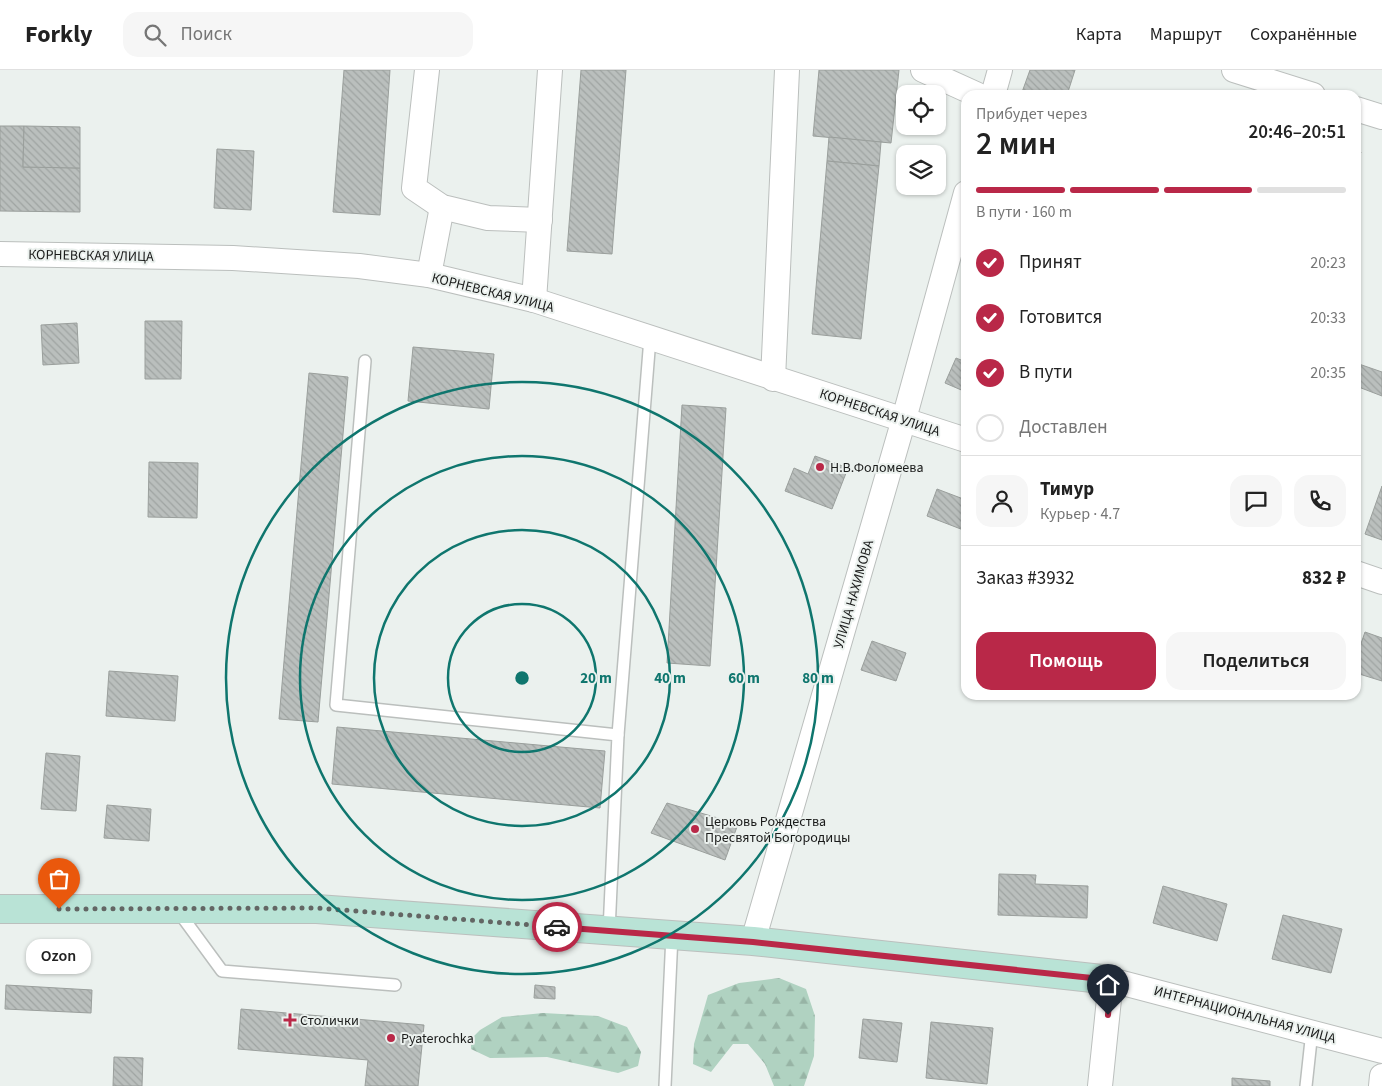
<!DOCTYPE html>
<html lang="ru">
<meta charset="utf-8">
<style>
body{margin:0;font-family:"Source Sans 3",sans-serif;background:#f6f6f6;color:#222;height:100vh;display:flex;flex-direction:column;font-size:19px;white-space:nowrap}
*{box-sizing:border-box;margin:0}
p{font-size:16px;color:#767676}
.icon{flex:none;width:28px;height:28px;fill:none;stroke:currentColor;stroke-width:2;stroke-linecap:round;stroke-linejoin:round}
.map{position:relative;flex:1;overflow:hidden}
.sheet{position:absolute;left:961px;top:20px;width:400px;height:610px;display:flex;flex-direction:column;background:#fff;border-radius:15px;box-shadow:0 1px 4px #0004}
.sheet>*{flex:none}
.buttons{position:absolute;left:896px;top:15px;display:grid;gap:10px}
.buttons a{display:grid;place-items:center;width:50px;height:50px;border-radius:10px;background:#fff;box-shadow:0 1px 4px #0004;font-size:25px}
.pin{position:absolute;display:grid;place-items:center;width:42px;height:42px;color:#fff;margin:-51px -21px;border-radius:50% 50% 50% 0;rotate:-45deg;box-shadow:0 0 5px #0007}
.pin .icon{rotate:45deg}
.courier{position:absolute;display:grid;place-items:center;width:50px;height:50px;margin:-25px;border:4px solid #b92848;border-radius:50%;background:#fff;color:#222;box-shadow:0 1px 6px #0007}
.bubble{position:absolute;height:35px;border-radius:15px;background:#fff;box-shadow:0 1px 4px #0004;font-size:16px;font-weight:600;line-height:35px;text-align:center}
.head em{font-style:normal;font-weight:600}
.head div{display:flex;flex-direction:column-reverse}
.head{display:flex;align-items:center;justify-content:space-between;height:85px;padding:0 15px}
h1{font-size:32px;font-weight:600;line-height:38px}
.bar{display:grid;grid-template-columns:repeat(4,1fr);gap:8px 5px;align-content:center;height:60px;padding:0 15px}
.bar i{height:6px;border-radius:4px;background:#e0e0e0}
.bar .active{background:#b92848}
.bar p{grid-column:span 4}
.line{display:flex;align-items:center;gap:12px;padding:0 15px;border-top:1px solid #e0e0e0}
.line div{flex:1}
.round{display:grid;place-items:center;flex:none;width:52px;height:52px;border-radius:15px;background:#f6f6f6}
ol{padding:0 15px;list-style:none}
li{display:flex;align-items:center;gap:15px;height:55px}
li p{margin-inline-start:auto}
li .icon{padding:5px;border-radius:50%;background:#b92848;color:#fff;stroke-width:4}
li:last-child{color:#767676}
li i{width:28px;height:28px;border:2px solid #e0e0e0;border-radius:50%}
.button{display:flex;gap:10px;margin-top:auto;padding:10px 15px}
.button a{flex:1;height:58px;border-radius:15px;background:#b92848;color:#fff;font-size:20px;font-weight:600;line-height:58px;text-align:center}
.button a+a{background:#f6f6f6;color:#222}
header{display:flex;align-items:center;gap:30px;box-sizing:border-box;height:70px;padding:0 25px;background:#fff;border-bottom:1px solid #e0e0e0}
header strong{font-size:24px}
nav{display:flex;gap:28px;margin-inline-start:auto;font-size:18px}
.search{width:350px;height:45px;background:#f6f6f6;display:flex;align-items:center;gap:12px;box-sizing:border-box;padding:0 18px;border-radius:15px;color:#767676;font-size:19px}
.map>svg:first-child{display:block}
.forest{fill:url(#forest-firs)}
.building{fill:url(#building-back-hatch);stroke:#9a9f9c}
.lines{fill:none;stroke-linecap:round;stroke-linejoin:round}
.lane-casing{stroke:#bbbfbd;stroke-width:14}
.street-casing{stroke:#bbbfbd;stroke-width:26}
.secondary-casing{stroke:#bbbfbd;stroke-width:30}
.lane{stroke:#fff;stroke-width:11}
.street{stroke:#fff;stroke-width:24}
.secondary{stroke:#b9e3d6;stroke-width:28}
.done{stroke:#636664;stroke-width:5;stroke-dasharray:0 9}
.route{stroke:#b92848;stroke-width:6}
.ring{fill:none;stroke:#0f766e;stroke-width:2.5}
.poi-dot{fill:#b92848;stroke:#ebf1ee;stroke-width:2}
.labels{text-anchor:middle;stroke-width:4;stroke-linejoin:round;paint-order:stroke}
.street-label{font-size:14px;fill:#1a1b1a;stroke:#ebf1ee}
.poi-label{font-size:14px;fill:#1a1b1a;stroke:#ebf1ee;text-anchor:start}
.centre{fill:#0f766e;stroke:#ebf1ee;stroke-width:2.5}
.ring-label{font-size:15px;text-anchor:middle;font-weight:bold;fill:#0f766e;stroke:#ebf1ee;stroke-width:4;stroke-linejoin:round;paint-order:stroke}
</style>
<header>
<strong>Forkly</strong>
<div class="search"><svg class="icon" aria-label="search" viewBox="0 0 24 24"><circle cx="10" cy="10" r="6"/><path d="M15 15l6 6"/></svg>Поиск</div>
<nav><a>Карта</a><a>Маршрут</a><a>Сохранённые</a></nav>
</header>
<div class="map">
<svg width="1382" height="1016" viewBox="0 0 1382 1016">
<defs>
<pattern id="forest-firs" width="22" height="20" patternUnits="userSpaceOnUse" patternTransform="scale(1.25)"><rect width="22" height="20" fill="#b0d2c1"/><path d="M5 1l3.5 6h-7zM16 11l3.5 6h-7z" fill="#97b4a5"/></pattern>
<pattern id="building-back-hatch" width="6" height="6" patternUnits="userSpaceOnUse" patternTransform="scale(1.25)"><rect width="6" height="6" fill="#babfbd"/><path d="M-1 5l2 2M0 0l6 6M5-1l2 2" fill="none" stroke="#9fa4a2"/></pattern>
</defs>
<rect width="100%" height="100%" fill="#ebf1ee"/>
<g class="forest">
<path d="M779,908l27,11 9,27 -1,40 -10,30h-30l-9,-22 -17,-20h-15l-22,28 -18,-8 1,-20 14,-49 31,-12z"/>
<path d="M543,943l55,3 29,11 14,25 -3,14 -20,7 -71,-16 -57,1 -19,-9v-10l9,-9 22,-13z"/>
</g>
<g class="building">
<path d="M344,0h46l-10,145 -47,-3z"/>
<path d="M581,0h45l-14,184 -45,-3z"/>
<path d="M819,0h80l-8,73 -78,-7z"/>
<path d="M1030,0h45l-8,25h-46z"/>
<path d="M1183,21l10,4h-12z"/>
<path d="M0,56h24l-1,41 57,1v44l-80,-1z"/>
<path d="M24,56l56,1v41l-57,-1z"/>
<path d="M829,67l52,5 -2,24 -52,-5z"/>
<path d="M217,79l37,2 -3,59 -37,-2z"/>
<path d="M1356,81l5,1 -5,14z"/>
<path d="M827,91l52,5 -18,173 -49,-5z"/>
<path d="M145,251h37l-1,58h-36z"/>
<path d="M77,253l2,40 -36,2 -2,-40z"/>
<path d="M413,277l81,7 -5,55 -81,-8z"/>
<path d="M956,288l10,4v30l-21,-9z"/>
<path d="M1356,293l26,9v24l-26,-10z"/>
<path d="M309,303l39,4 -30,345 -39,-3z"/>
<path d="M682,335l44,3 -16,258 -43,-3z"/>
<path d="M815,386l33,12 -16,41 -47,-18 9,-23 14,6z"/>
<path d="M149,392l49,1 -1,55 -49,-1z"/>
<path d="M1382,416v54l-17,-6z"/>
<path d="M937,419l29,11v31l-39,-15z"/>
<path d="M1365,562l17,6v43l-26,-8v-15z"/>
<path d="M872,571l34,12 -10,28 -35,-11z"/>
<path d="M109,601l69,5 -3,45 -69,-5z"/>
<path d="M337,657l268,24 -5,57 -268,-24z"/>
<path d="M46,683l34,3 -4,55 -35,-2z"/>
<path d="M667,733l71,21 -13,36 -74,-27z"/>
<path d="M107,735l44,4 -2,32 -45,-3z"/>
<path d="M999,804l37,1 -1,9 53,2 -1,32 -89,-3z"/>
<path d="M1163,816l64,18 -10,37 -64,-18z"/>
<path d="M1283,845l59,14 -11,44 -59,-14z"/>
<path d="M6,915l86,5 -1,23 -86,-4z"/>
<path d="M535,915l20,2v12l-21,-1z"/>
<path d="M241,939l183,16 -6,61h-53l3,-26 -130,-11z"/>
<path d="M863,949l39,4 -5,39 -38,-4z"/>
<path d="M931,952l62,6 -6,56 -61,-6z"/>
<path d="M114,987l29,1 -1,28h-29z"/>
<path d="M1232,1008l38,3v5h-38z"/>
</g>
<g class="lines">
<g class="lane-casing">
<g id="lane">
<path d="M365,291l-29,344 282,30 -9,196"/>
<path d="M618,665l32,-397"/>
<path d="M178,841l44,60 173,14"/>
<path d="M665,1016l7,-151"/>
<path d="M1306,1016l6,-55"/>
</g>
</g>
<g class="street-casing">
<g id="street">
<path d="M427,0l-13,118 28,19 46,11 52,2"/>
<path d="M923,0l55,25"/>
<path d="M1234,0l79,25"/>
<path d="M993,25l7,-25"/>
<path d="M1356,39l26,8"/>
<path d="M0,184l233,4 126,8 70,9 105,25 432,140"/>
<path d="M429,205l13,-68"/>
<path d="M534,230l16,-230"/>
<path d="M773,309l14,-309"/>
<path d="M1356,503l26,9"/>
<path d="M753,871l151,-522 62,-226"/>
<path d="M1100,1016l11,-106 271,71"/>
<path d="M1381,1016l1,-10"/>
</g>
</g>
<g class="secondary-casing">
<path id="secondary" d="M0,839h317l436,32 358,39"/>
</g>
<use href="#lane" class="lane"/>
<use href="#street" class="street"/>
<use href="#secondary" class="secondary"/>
</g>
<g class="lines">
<path class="done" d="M59,839l258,-1 240,19"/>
<path class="route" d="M557,857l196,15 358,38 -3,35"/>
</g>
<g class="ring">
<circle cx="522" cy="608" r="74"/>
<circle cx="522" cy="608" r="148"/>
<circle cx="522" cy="608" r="222"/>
<circle cx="522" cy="608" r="296"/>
</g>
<g class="poi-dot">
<circle cx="820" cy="397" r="5"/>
<circle cx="695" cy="759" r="5"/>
<path d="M287.5 942.5h5v5h5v5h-5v5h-5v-5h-5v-5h5z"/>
<circle cx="391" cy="968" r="5"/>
</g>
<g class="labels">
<g class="street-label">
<text transform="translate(91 185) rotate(1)" y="5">КОРНЕВСКАЯ УЛИЦА</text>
<text transform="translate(493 222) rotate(14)" y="5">КОРНЕВСКАЯ УЛИЦА</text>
<text transform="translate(880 342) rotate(18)" y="5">КОРНЕВСКАЯ УЛИЦА</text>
<text transform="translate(853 524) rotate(-74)" y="5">УЛИЦА НАХИМОВА</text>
<text transform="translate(1245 944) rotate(15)" y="5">ИНТЕРНАЦИОНАЛЬНАЯ УЛИЦА</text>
</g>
<g class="poi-label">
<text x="830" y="402">Н.В.Фоломеева</text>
<text x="705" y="756">Церковь Рождества<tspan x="705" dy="16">Пресвятой Богородицы</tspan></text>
<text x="300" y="955">Столички</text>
<text x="401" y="973">Pyaterochka</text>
</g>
</g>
<circle cx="522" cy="608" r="8" class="centre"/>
<g class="ring-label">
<text x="596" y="613">20 m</text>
<text x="670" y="613">40 m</text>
<text x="744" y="613">60 m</text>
<text x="818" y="613">80 m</text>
</g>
</svg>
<div class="buttons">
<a><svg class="icon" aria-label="locate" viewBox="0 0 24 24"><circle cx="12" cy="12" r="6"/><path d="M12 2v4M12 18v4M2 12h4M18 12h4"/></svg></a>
<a><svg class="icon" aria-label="layers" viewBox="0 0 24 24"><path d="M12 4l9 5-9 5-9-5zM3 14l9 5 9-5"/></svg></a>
</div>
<div class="pin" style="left:59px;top:839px;background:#ea580c"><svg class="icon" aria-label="bag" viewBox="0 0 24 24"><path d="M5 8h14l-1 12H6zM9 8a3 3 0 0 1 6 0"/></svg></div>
<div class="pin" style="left:1108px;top:945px;background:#1f2937"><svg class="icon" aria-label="home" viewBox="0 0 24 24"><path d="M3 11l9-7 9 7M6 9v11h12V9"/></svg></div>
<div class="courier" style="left:557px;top:857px"><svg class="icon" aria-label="car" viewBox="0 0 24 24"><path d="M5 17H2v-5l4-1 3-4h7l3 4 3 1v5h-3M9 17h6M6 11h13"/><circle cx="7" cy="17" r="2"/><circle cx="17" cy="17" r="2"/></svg></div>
<div class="bubble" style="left:26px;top:869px;width:65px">Ozon</div>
<section class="sheet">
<div class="head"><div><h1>2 мин</h1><p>Прибудет через</p></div><em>20:46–20:51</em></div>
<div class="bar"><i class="active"></i><i class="active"></i><i class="active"></i><i></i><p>В пути · 160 m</p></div>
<ol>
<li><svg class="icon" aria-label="check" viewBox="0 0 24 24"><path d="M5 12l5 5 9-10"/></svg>Принят<p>20:23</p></li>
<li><svg class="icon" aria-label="check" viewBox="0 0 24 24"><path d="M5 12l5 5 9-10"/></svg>Готовится<p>20:33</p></li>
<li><svg class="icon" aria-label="check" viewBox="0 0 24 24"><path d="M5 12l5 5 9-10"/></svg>В пути<p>20:35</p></li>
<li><i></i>Доставлен</li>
</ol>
<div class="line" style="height:90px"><a class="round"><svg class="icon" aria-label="person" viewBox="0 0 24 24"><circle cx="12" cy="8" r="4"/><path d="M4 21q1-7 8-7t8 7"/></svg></a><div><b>Тимур</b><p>Курьер · 4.7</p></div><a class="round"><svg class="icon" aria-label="chat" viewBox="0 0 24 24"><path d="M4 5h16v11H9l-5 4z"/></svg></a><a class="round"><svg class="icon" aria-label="phone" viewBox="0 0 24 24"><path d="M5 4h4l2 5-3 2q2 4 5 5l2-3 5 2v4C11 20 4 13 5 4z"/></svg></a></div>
<div class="line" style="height:65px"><div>Заказ #3932</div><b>832 ₽</b></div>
<div class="button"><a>Помощь</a><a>Поделиться</a></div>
</section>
</div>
